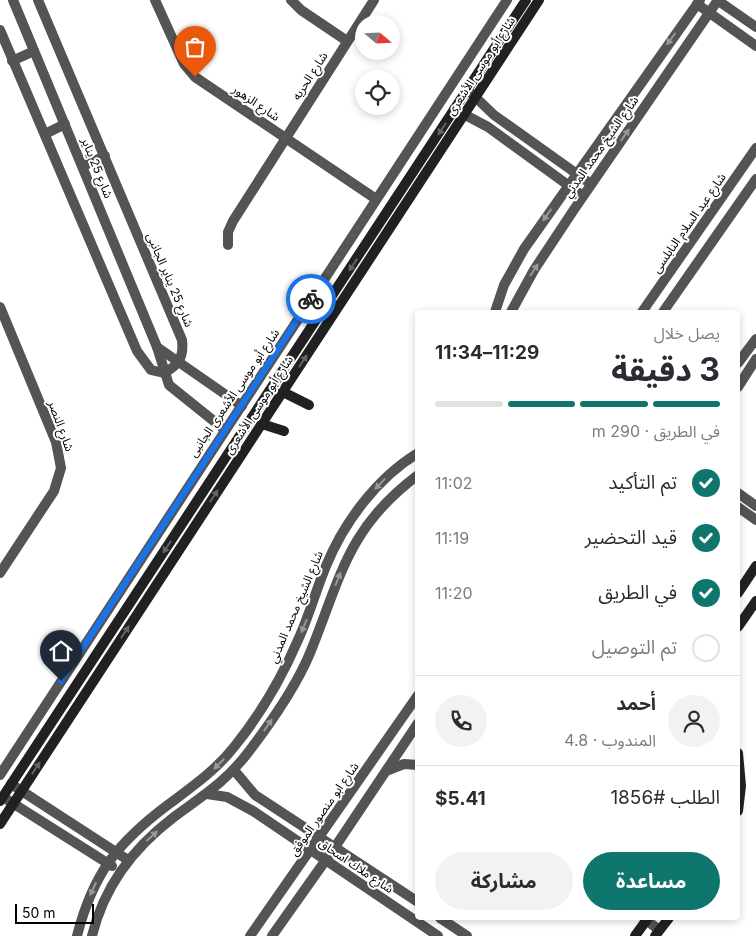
<!DOCTYPE html>
<html lang="ar">
<meta charset="utf-8">
<style>
body{margin:0;font-family:Inter,"Noto Sans Arabic",sans-serif;background:#f2f2f3;color:#2b2b33;direction:rtl;height:100vh;display:flex;flex-direction:column;font-size:19px;white-space:nowrap}
*{box-sizing:border-box;margin:0}
p{font-size:16px;color:#7c7c81}
.icon{flex:none;width:28px;height:28px;fill:none;stroke:currentColor;stroke-width:2;stroke-linecap:round;stroke-linejoin:round}
.map{position:relative;flex:1;overflow:hidden;direction:ltr}
.panel{position:absolute;left:415px;top:310px;width:325px;height:610px;display:flex;flex-direction:column;background:#fff;border-radius:5px;box-shadow:0 2px 8px #0003;direction:rtl}
.panel>*{flex:none}
.needle{width:32px;rotate:109deg}
.buttons{position:absolute;left:355px;top:15px;display:grid;gap:10px}
.buttons a{display:grid;place-items:center;width:45px;height:45px;border-radius:50%;background:#fff;box-shadow:0 2px 8px #0003;font-size:25px}
.scale{position:absolute;left:15px;bottom:12px;width:79px;box-sizing:border-box;padding-left:5px;border:2px solid #000;border-top:0;font-size:14px;line-height:18px;white-space:nowrap;color:#000;-webkit-text-stroke:4px #fff;paint-order:stroke}
.pin{position:absolute;display:grid;place-items:center;width:42px;height:42px;color:#fff;margin:-51px -21px;border-radius:50% 50% 50% 0;rotate:-45deg;box-shadow:0 0 5px #0007}
.pin .icon{rotate:45deg}
.courier{position:absolute;display:grid;place-items:center;width:50px;height:50px;margin:-25px;border:4px solid #1a73e8;border-radius:50%;background:#fff;color:#222;box-shadow:0 1px 6px #0007}
.summary em{font-style:normal;font-weight:700}
.summary div{display:flex;flex-direction:column-reverse}
.summary{display:flex;align-items:center;justify-content:space-between;height:85px;padding:0 20px}
h1{font-size:32px;font-weight:700;line-height:38px}
.bar{display:grid;grid-template-columns:repeat(4,1fr);gap:8px 5px;align-content:center;height:60px;padding:0 20px}
.bar i{height:6px;border-radius:4px;background:#e1e1e2}
.bar .active{background:#0f766e}
.bar p{grid-column:span 4}
.line{display:flex;align-items:center;gap:12px;padding:0 20px;border-top:1px solid #e1e1e2}
.line div{flex:1}
.round{display:grid;place-items:center;flex:none;width:52px;height:52px;border-radius:26px;background:#f2f2f3}
ol{padding:0 20px;list-style:none}
li{display:flex;align-items:center;gap:15px;height:55px}
li p{margin-inline-start:auto}
li .icon{padding:5px;border-radius:50%;background:#0f766e;color:#fff;stroke-width:4}
li:last-child{color:#7c7c81}
li i{width:28px;height:28px;border:2px solid #e1e1e2;border-radius:50%}
.action{display:flex;gap:10px;margin-top:auto;padding:10px 20px}
.action a{flex:1;height:58px;border-radius:30px;background:#0f766e;color:#fff;font-size:20px;font-weight:700;line-height:58px;text-align:center}
.action a+a{background:#f2f2f3;color:#2b2b33}
.map>svg:first-child{display:block}
.lines{fill:none;stroke-linecap:round;stroke-linejoin:round}
.street{stroke:#545454;stroke-width:10}
.secondary{stroke:#212121;stroke-width:10}
.oneway{fill:#989898}
.oneway2{fill:#646464}
.done{stroke:#595959;stroke-width:5;stroke-dasharray:0 9}
.route{stroke:#1a73e8;stroke-width:6}
.labels{text-anchor:middle;stroke-width:4;stroke-linejoin:round;paint-order:stroke}
.street-label{font-size:12px;fill:#000;stroke:#fff}
</style>
<div class="map">
<svg width="756" height="936" viewBox="0 0 756 936">
<rect width="100%" height="100%" fill="#fff"/>
<g class="lines">
<g class="street">
<path d="M13,0l144,347 12,38 56,45"/>
<path d="M155,0l29,64 11,13 181,122"/>
<path d="M291,0l10,10 46,31"/>
<path d="M717,0l39,27"/>
<path d="M697,4l59,42"/>
<path d="M0,30l137,321 14,19 13,3c15,-8 20,-16 18,-33l-144,-340"/>
<path d="M12,61l22,-10"/>
<path d="M469,91l25,24 97,69"/>
<path d="M454,109l34,18 95,69"/>
<path d="M45,134l20,-10"/>
<path d="M83,166l22,-10"/>
<path d="M228,245v-13l5,-11 141,-221"/>
<path d="M0,307l56,135 5,26 -7,23 -54,82"/>
<path d="M495,312l9,-27 20,-36 176,-249"/>
<path d="M511,312l23,-42 39,-59 145,-211"/>
<path d="M642,312l114,-164"/>
<path d="M663,312l93,-133"/>
<path d="M157,347l85,59"/>
<path d="M738,363l18,-24"/>
<path d="M738,387l18,-28"/>
<path d="M738,493l18,13"/>
<path d="M738,507l18,13"/>
<path d="M234,770l21,25 163,107"/>
<path d="M386,771l18,-7 14,1"/>
<path d="M0,775l507,-775"/>
<path d="M11,784l117,76"/>
<path d="M207,794l20,3 26,14 185,125"/>
<path d="M3,797l109,69"/>
<path d="M440,918l27,18"/>
<path d="M644,918l15,12"/>
<path d="M77,936c16,-63 41,-94 92,-132 24,-18 47,-34 65,-57 26,-32 48,-70 64,-107 11,-24 18,-50 28,-74 18,-44 51,-88 92,-113"/>
<path d="M92,936c12,-50 41,-88 82,-119 31,-23 52,-35 76,-67 22,-29 46,-63 60,-97 31,-76 37,-125 108,-178"/>
<path d="M250,936l168,-241"/>
<path d="M272,936l63,-89 83,-124"/>
</g>
<g class="secondary">
<path d="M283,392l26,13"/>
<path d="M262,424l22,7"/>
<path d="M738,593l18,-27"/>
<path d="M738,627l18,-26"/>
<path d="M738,753l3,33 -3,25"/>
<path d="M0,801l526,-801"/>
<path d="M0,824l539,-824"/>
<path d="M635,936l13,-18"/>
<path d="M655,936l14,-18"/>
</g>
</g>
<defs><path id="oneway-solid" d="M-6-.8H1V-3.2L6.5 0L1 3.2V.8H-6Z" transform="scale(1.25)"/></defs>
<g class="oneway">
<use href="#oneway-solid" transform="translate(671 39) rotate(126)"/>
<use href="#oneway-solid" transform="translate(625 135) rotate(-55)"/>
<use href="#oneway-solid" transform="translate(547 215) rotate(125)"/>
<use href="#oneway-solid" transform="translate(534 270) rotate(-57)"/>
<use href="#oneway-solid" transform="translate(380 484) rotate(134)"/>
<use href="#oneway-solid" transform="translate(338 579) rotate(-68)"/>
<use href="#oneway-solid" transform="translate(304 626) rotate(113)"/>
<use href="#oneway-solid" transform="translate(268 725) rotate(-56)"/>
<use href="#oneway-solid" transform="translate(219 764) rotate(135)"/>
<use href="#oneway-solid" transform="translate(152 836) rotate(-42)"/>
<use href="#oneway-solid" transform="translate(93 889) rotate(115)"/>
</g>
<g class="oneway2">
<use href="#oneway-solid" transform="translate(442 129) rotate(123)"/>
<use href="#oneway-solid" transform="translate(353 265) rotate(123)"/>
<use href="#oneway-solid" transform="translate(303 361) rotate(-57)"/>
<use href="#oneway-solid" transform="translate(214 496) rotate(-57)"/>
<use href="#oneway-solid" transform="translate(167 547) rotate(123)"/>
<use href="#oneway-solid" transform="translate(125 632) rotate(-57)"/>
<use href="#oneway-solid" transform="translate(36 768) rotate(-57)"/>
</g>
<g class="lines">
<path class="done" d="M195,77l181,122 -65,100"/>
<path class="route" d="M61,681l250,-382"/>
</g>
<g class="labels">
<g class="street-label">
<text transform="translate(481 66) rotate(-57)" y="4">شارع أبو موسى الأشعرى</text>
<text transform="translate(310 76) rotate(-57)" y="4">شارع الحريه</text>
<text transform="translate(256 103) rotate(34)" y="4">شارع الزهور</text>
<text transform="translate(601 147) rotate(-55)" y="4">شارع الشيخ محمد المدني</text>
<text transform="translate(97 168) rotate(68)" y="4">شارع 25 يناير</text>
<text transform="translate(689 223) rotate(-55)" y="4">شارع عبد السلام النابلسى</text>
<text transform="translate(170 280) rotate(67)" y="4">شارع 25 يناير الجانبى</text>
<text transform="translate(234 393) rotate(-56)" y="4">شارع أبو موسى الأشعرى الجانبى</text>
<text transform="translate(259 405) rotate(-57)" y="4">شارع أبو موسى الأشعرى</text>
<text transform="translate(61 426) rotate(70)" y="4">شارع النصر</text>
<text transform="translate(296 607) rotate(-67)" y="4">شارع الشيخ محمد المدني</text>
<text transform="translate(324 809) rotate(-55)" y="4">شارع ابو منصور الموفق</text>
<text transform="translate(356 866) rotate(34)" y="4">شارع ملاك اسحاق</text>
</g>
</g>
</svg>
<div class="buttons">
<a><svg class="needle" viewBox="-14 -14 28 28"><path d="M0-13l5 13h-10z" fill="#e53935"/><path d="M0 13l5-13h-10z" fill="#7c7c81"/></svg></a>
<a><svg class="icon" aria-label="locate" viewBox="0 0 24 24"><circle cx="12" cy="12" r="6"/><path d="M12 2v4M12 18v4M2 12h4M18 12h4"/></svg></a>
</div>
<div class="scale">50 m</div>
<div class="pin" style="left:195px;top:77px;background:#ea580c"><svg class="icon" aria-label="bag" viewBox="0 0 24 24"><path d="M5 8h14l-1 12H6zM9 8a3 3 0 0 1 6 0"/></svg></div>
<div class="pin" style="left:61px;top:681px;background:#1f2937"><svg class="icon" aria-label="home" viewBox="0 0 24 24"><path d="M3 11l9-7 9 7M6 9v11h12V9"/></svg></div>
<div class="courier" style="left:311px;top:299px"><svg class="icon" aria-label="bike" viewBox="0 0 24 24"><circle cx="6" cy="16" r="4"/><circle cx="18" cy="16" r="4"/><path d="M6 16l4-8h5l3 8M10 8l3 8H6M13 5h3"/></svg></div>
<section class="panel">
<div class="summary"><div><h1>3 دقيقة</h1><p>يصل خلال</p></div><em>11:29–11:34</em></div>
<div class="bar"><i class="active"></i><i class="active"></i><i class="active"></i><i></i><p>في الطريق · 290 m</p></div>
<ol>
<li><svg class="icon" aria-label="check" viewBox="0 0 24 24"><path d="M5 12l5 5 9-10"/></svg>تم التأكيد<p>11:02</p></li>
<li><svg class="icon" aria-label="check" viewBox="0 0 24 24"><path d="M5 12l5 5 9-10"/></svg>قيد التحضير<p>11:19</p></li>
<li><svg class="icon" aria-label="check" viewBox="0 0 24 24"><path d="M5 12l5 5 9-10"/></svg>في الطريق<p>11:20</p></li>
<li><i></i>تم التوصيل</li>
</ol>
<div class="line" style="height:90px"><a class="round"><svg class="icon" aria-label="person" viewBox="0 0 24 24"><circle cx="12" cy="8" r="4"/><path d="M4 21q1-7 8-7t8 7"/></svg></a><div><b>أحمد</b><p>المندوب · 4.8</p></div><a class="round"><svg class="icon" aria-label="phone" viewBox="0 0 24 24"><path d="M5 4h4l2 5-3 2q2 4 5 5l2-3 5 2v4C11 20 4 13 5 4z"/></svg></a></div>
<div class="line" style="height:65px"><div>الطلب #1856</div><b>$5.41</b></div>
<div class="action"><a>مساعدة</a><a>مشاركة</a></div>
</section>
</div>
